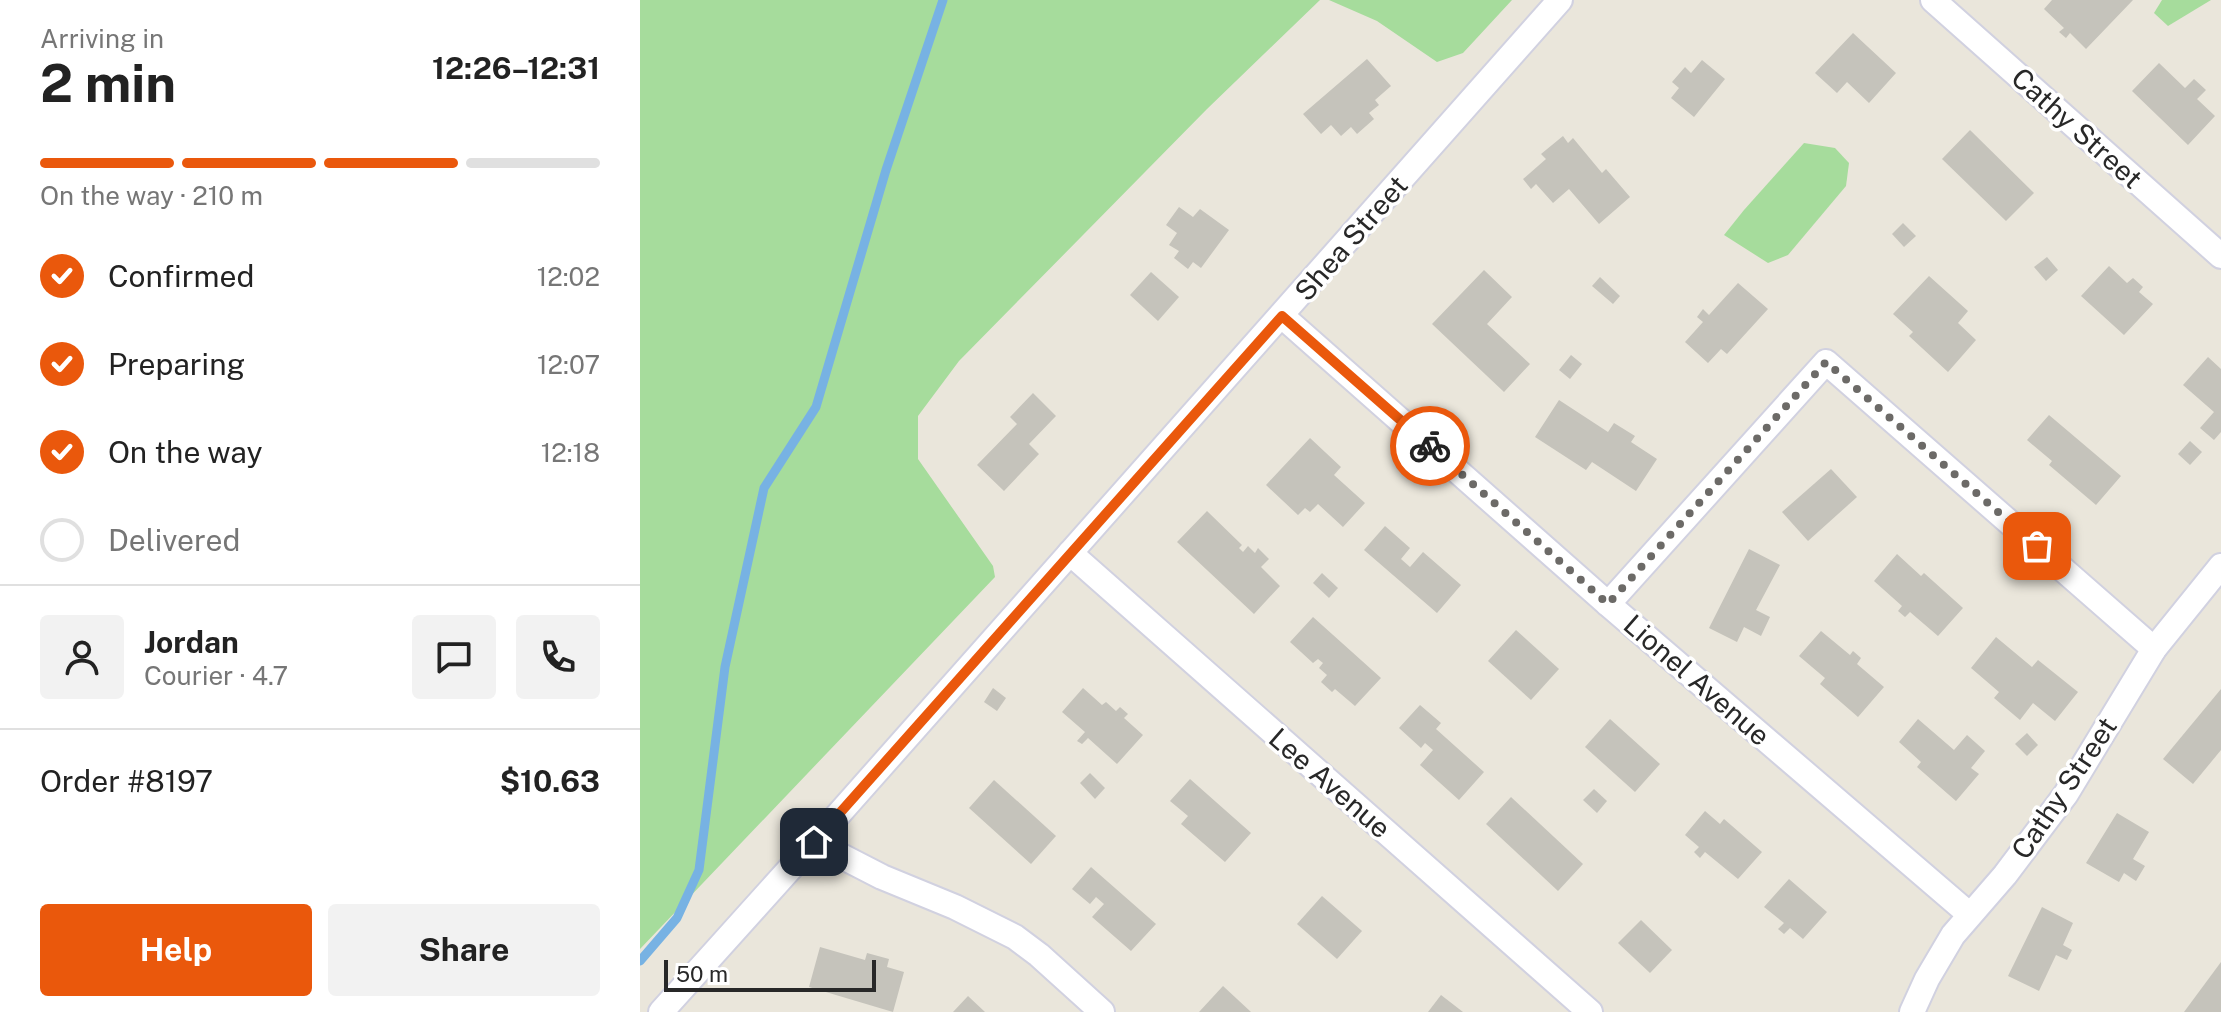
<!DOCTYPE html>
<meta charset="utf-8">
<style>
body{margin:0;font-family:"Public Sans",sans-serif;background:#f2f2f2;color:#222;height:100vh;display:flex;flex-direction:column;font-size:30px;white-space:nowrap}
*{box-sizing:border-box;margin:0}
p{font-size:26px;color:#767676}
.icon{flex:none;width:44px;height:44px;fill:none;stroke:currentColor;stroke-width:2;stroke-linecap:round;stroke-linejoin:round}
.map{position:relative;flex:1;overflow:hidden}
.sheet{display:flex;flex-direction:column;background:#fff;width:640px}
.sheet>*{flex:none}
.scale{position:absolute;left:24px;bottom:20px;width:212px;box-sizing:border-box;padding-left:8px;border:4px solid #282828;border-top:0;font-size:22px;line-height:28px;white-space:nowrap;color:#282828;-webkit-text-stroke:6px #fff;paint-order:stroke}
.pin{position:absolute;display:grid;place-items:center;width:68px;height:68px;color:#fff;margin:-34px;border-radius:16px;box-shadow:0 4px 12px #0006}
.courier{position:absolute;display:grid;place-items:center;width:80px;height:80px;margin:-40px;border:6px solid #ea580c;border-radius:50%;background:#fff;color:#222;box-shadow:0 2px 10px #0007}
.overview em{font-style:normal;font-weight:700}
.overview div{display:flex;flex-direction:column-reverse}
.overview{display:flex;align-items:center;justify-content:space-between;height:136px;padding:0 40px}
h1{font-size:52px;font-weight:700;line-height:60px}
.bar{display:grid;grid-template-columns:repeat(4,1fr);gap:12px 8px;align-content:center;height:96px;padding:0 40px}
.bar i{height:10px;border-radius:6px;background:#e0e0e0}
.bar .on{background:#ea580c}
.bar p{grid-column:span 4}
.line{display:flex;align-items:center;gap:20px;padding:0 40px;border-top:2px solid #e0e0e0}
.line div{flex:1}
.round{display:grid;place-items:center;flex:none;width:84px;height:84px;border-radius:8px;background:#f2f2f2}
ol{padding:0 40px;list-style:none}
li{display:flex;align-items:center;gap:24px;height:88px}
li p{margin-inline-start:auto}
li .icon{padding:8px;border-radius:50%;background:#ea580c;color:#fff;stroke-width:4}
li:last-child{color:#767676}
li i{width:44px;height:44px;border:4px solid #e0e0e0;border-radius:50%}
.action{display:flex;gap:16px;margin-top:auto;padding:16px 40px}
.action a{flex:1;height:92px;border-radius:8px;background:#ea580c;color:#fff;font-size:32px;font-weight:700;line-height:92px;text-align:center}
.action a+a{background:#f2f2f2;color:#222}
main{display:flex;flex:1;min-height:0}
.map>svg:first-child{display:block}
.green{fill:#a6dc9c}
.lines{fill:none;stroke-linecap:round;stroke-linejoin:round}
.stream{stroke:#77b2e3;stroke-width:9}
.building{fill:#c5c3bb}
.street-casing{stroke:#d1d1e0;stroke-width:28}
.street{stroke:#fff;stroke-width:24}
.done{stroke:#6c6a67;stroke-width:8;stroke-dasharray:0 14.4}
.route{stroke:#ea580c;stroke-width:10}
.labels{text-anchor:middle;stroke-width:7;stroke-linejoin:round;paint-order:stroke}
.street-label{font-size:28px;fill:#282828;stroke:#fff}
</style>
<main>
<section class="sheet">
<div class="overview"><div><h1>2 min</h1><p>Arriving in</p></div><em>12:26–12:31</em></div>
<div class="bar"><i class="on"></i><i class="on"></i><i class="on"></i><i></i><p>On the way · 210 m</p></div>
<ol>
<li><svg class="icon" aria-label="check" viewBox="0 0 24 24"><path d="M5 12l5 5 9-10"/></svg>Confirmed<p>12:02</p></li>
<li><svg class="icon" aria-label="check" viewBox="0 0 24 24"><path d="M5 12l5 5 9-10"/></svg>Preparing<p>12:07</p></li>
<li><svg class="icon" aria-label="check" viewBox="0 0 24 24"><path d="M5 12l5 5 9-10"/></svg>On the way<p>12:18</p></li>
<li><i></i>Delivered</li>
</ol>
<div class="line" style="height:144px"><a class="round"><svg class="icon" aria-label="person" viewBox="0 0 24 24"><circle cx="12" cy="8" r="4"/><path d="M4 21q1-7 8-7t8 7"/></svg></a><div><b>Jordan</b><p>Courier · 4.7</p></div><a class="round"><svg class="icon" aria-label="chat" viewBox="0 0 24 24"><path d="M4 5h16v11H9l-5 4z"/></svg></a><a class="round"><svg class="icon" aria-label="phone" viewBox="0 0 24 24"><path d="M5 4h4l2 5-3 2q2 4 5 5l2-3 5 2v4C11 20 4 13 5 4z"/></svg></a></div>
<div class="line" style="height:104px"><div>Order #8197</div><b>$10.63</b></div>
<div class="action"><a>Help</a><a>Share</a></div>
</section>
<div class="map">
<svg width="1581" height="1012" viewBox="0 0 1581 1012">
<rect width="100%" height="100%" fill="#eae6db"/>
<g class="green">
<path d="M0,0h680l-113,109 -248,252 -41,55v43l75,107 2,11 -355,372z"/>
<path d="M689,0h183l-49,53 -26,9 -60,-41z"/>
<path d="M1522,0h49l-43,26 -14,-13z"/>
<path d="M1164,143l31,5 14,15 -3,23 -58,69 -20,8 -44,-28 20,-25z"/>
</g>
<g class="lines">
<path class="stream" d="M0,961l37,-43 22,-48 26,-203 39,-179 52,-81 70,-237 57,-170"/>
</g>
<g class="building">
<path d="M1412,0h81l-47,49 -16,-16 -4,5 -7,-6 5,-4 -20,-19z"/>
<path d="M1213,33l43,40 -27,30 -22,-21 -10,11 -22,-20z"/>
<path d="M727,59l24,27 -16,14 4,5 -10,8 5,6 -17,15 -6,-7 -10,9 -10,-11 -10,9 -18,-20z"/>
<path d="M1062,60l23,19 -31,38 -23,-19 8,-10 -7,-6 13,-15 6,6z"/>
<path d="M1519,63l26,25 9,-9 12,11 -9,9 18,17 -27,29 -56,-54z"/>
<path d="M1330,130l64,63 -28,28 -64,-62z"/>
<path d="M923,136l5,7 5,-5 29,35 4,-4 24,28 -31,27 -30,-35 -16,14 -17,-19 -5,5 -8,-10 23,-20 -5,-5z"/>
<path d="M539,207l14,10 7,-8 29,21 -28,38 -8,-6 -5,7 -14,-11 5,-7 -10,-6 8,-12 -11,-8z"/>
<path d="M1263,223l13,13 -12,11 -12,-13z"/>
<path d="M1407,257l11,13 -12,11 -12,-14z"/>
<path d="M1469,266l18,17 6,-5 10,9 -4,5 14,12 -29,31 -43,-39z"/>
<path d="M844,270l28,27 -25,27 43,40 -26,28 -72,-68z"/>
<path d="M511,272l28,25 -21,24 -28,-26z"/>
<path d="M1289,276l39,35 -10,12 18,17 -28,32 -39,-36 4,-4 -20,-18z"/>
<path d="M960,277l20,19 -7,8 -21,-18z"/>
<path d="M1098,283l30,26 -41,45 -6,-5 -13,14 -23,-21 18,-20 -6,-5 6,-8 6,6z"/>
<path d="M931,355l11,9 -12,15 -11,-9z"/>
<path d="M1568,357l13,12v63l-7,8 -14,-12 14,-16 -31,-27z"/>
<path d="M393,393l23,23 -27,28 10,10 -35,37 -27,-26 40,-41 -7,-7z"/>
<path d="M919,400l49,32 6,-9 21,13 -4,6 26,17 -21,32 -44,-29 -6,8 -51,-33z"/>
<path d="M1409,415l72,61 -25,29 -47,-40 3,-4 -25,-21z"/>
<path d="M670,438l31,29 -7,8 31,28 -22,24 -25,-23 -8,8 -5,-4 -7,7 -32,-30z"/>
<path d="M1550,441l12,11 -12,13 -12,-11z"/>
<path d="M1191,469l26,28 -49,44 -26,-29z"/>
<path d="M567,511l35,34 -3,3 4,4 5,-6 7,7 3,-5 11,11 -8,8 19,19 -26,28 -77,-72z"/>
<path d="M745,526l25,22 -9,11 9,8 13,-15 38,33 -24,28 -73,-63z"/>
<path d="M1109,549l31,16 -24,45 14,7 -9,19 -17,-9 -7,15 -28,-14z"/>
<path d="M1257,554l24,22 3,-3 39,35 -25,28 -28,-24 -5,5 -7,-6 4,-5 -28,-25z"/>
<path d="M682,573l16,15 -9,10 -16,-15z"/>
<path d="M673,617l68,61 -26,28 -20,-17 -3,3 -11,-10 6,-7 -8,-7 4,-5 -5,-4 -5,4 -23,-21z"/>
<path d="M876,630l43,39 -28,31 -43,-39z"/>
<path d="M1181,631l29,24 3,-4 8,7 -4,6 27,23 -26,30 -38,-33 5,-6 -26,-22z"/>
<path d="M1356,637l36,30 6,-7 40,32 -23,29 -22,-18 -13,17 -26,-22 5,-6 -28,-24z"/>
<path d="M353,688l13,10 -9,13 -13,-9z"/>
<path d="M443,688l19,17 4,-3 10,9 4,-4 8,7 -4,4 19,17 -26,29 -29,-26 -6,6 -5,-3 8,-9 -23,-20z"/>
<path d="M1581,689v61l-28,34 -30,-25z"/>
<path d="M780,705l21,18 -5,6 48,43 -25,28 -39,-35 13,-15 -8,-7 -4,5 -22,-20z"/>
<path d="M970,719l50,45 -25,28 -50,-45z"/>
<path d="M1278,719l36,31 13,-15 18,16 -14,17 8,6 -23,27 -39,-34 4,-5 -22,-20z"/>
<path d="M1387,733l11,12 -11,11 -12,-12z"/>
<path d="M450,773l15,15 -10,11 -15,-16z"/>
<path d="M550,779l61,54 -26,29 -44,-38 7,-8 -18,-15z"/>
<path d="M354,780l62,56 -25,28 -62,-56z"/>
<path d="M954,789l13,12 -10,12 -14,-13z"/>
<path d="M871,797l72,67 -25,27 -72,-67z"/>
<path d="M1065,811l15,13 4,-5 38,33 -24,27 -33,-27 -5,6 -6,-6 5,-5 -14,-12z"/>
<path d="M1477,813l32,19 -16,27 12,7 -9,15 -12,-8 -5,9 -33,-19z"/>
<path d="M451,867l65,57 -25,27 -39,-34 12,-13 -8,-7 -6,7 -18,-15z"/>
<path d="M1149,879l38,33 -24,27 -13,-11 -6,6 -6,-5 6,-6 -20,-16z"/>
<path d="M682,896l40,35 -25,28 -40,-35z"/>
<path d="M1402,907l31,16 -10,22 9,5 -5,10 -11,-5 -17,36 -31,-15z"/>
<path d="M1001,920l31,30 -22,23 -32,-30z"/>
<path d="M180,947l45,13 2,-7 22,6 -2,8 17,5 -11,40 -84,-25z"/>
<path d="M1581,962v50h-37z"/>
<path d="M583,986l28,26h-52z"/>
<path d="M801,995l22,17h-35z"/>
<path d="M328,996l17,16h-32z"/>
</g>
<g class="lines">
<g class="street-casing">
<g id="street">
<path d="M1293,0l288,256"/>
<path d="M642,316l326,288 361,310"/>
<path d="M430,553l520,459"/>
<path d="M968,604l218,-242 328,287"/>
<path d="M174,842l68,35 73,30 60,30 24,18 63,57"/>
<path d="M21,1012l153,-170 746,-842"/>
<path d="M1272,1012l15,-33 26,-44 52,-60 61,-81 88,-145 67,-83"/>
</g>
</g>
<use href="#street" class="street"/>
</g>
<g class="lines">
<path class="done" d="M790,446l178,158 218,-242 211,184"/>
<path class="route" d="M174,842l468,-526 148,130"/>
</g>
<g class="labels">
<g class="street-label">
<text transform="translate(1437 128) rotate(42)" y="10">Cathy Street</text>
<text transform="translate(711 238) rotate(-49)" y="10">Shea Street</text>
<text transform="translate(1057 680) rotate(41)" y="10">Lionel Avenue</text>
<text transform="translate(690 783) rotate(41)" y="10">Lee Avenue</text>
<text transform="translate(1424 788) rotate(-56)" y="10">Cathy Street</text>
</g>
</g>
</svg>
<div class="scale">50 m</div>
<div class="pin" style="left:1397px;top:546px;background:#ea580c"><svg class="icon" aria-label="bag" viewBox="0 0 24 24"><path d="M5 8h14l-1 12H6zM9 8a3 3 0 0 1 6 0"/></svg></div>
<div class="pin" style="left:174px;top:842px;background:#1f2937"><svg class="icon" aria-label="home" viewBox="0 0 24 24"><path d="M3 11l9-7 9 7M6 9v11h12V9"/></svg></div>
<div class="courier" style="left:790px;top:446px"><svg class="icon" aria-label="bike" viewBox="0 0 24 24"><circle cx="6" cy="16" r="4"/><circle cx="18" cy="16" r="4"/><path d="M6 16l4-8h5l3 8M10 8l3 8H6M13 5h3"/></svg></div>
</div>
</main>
